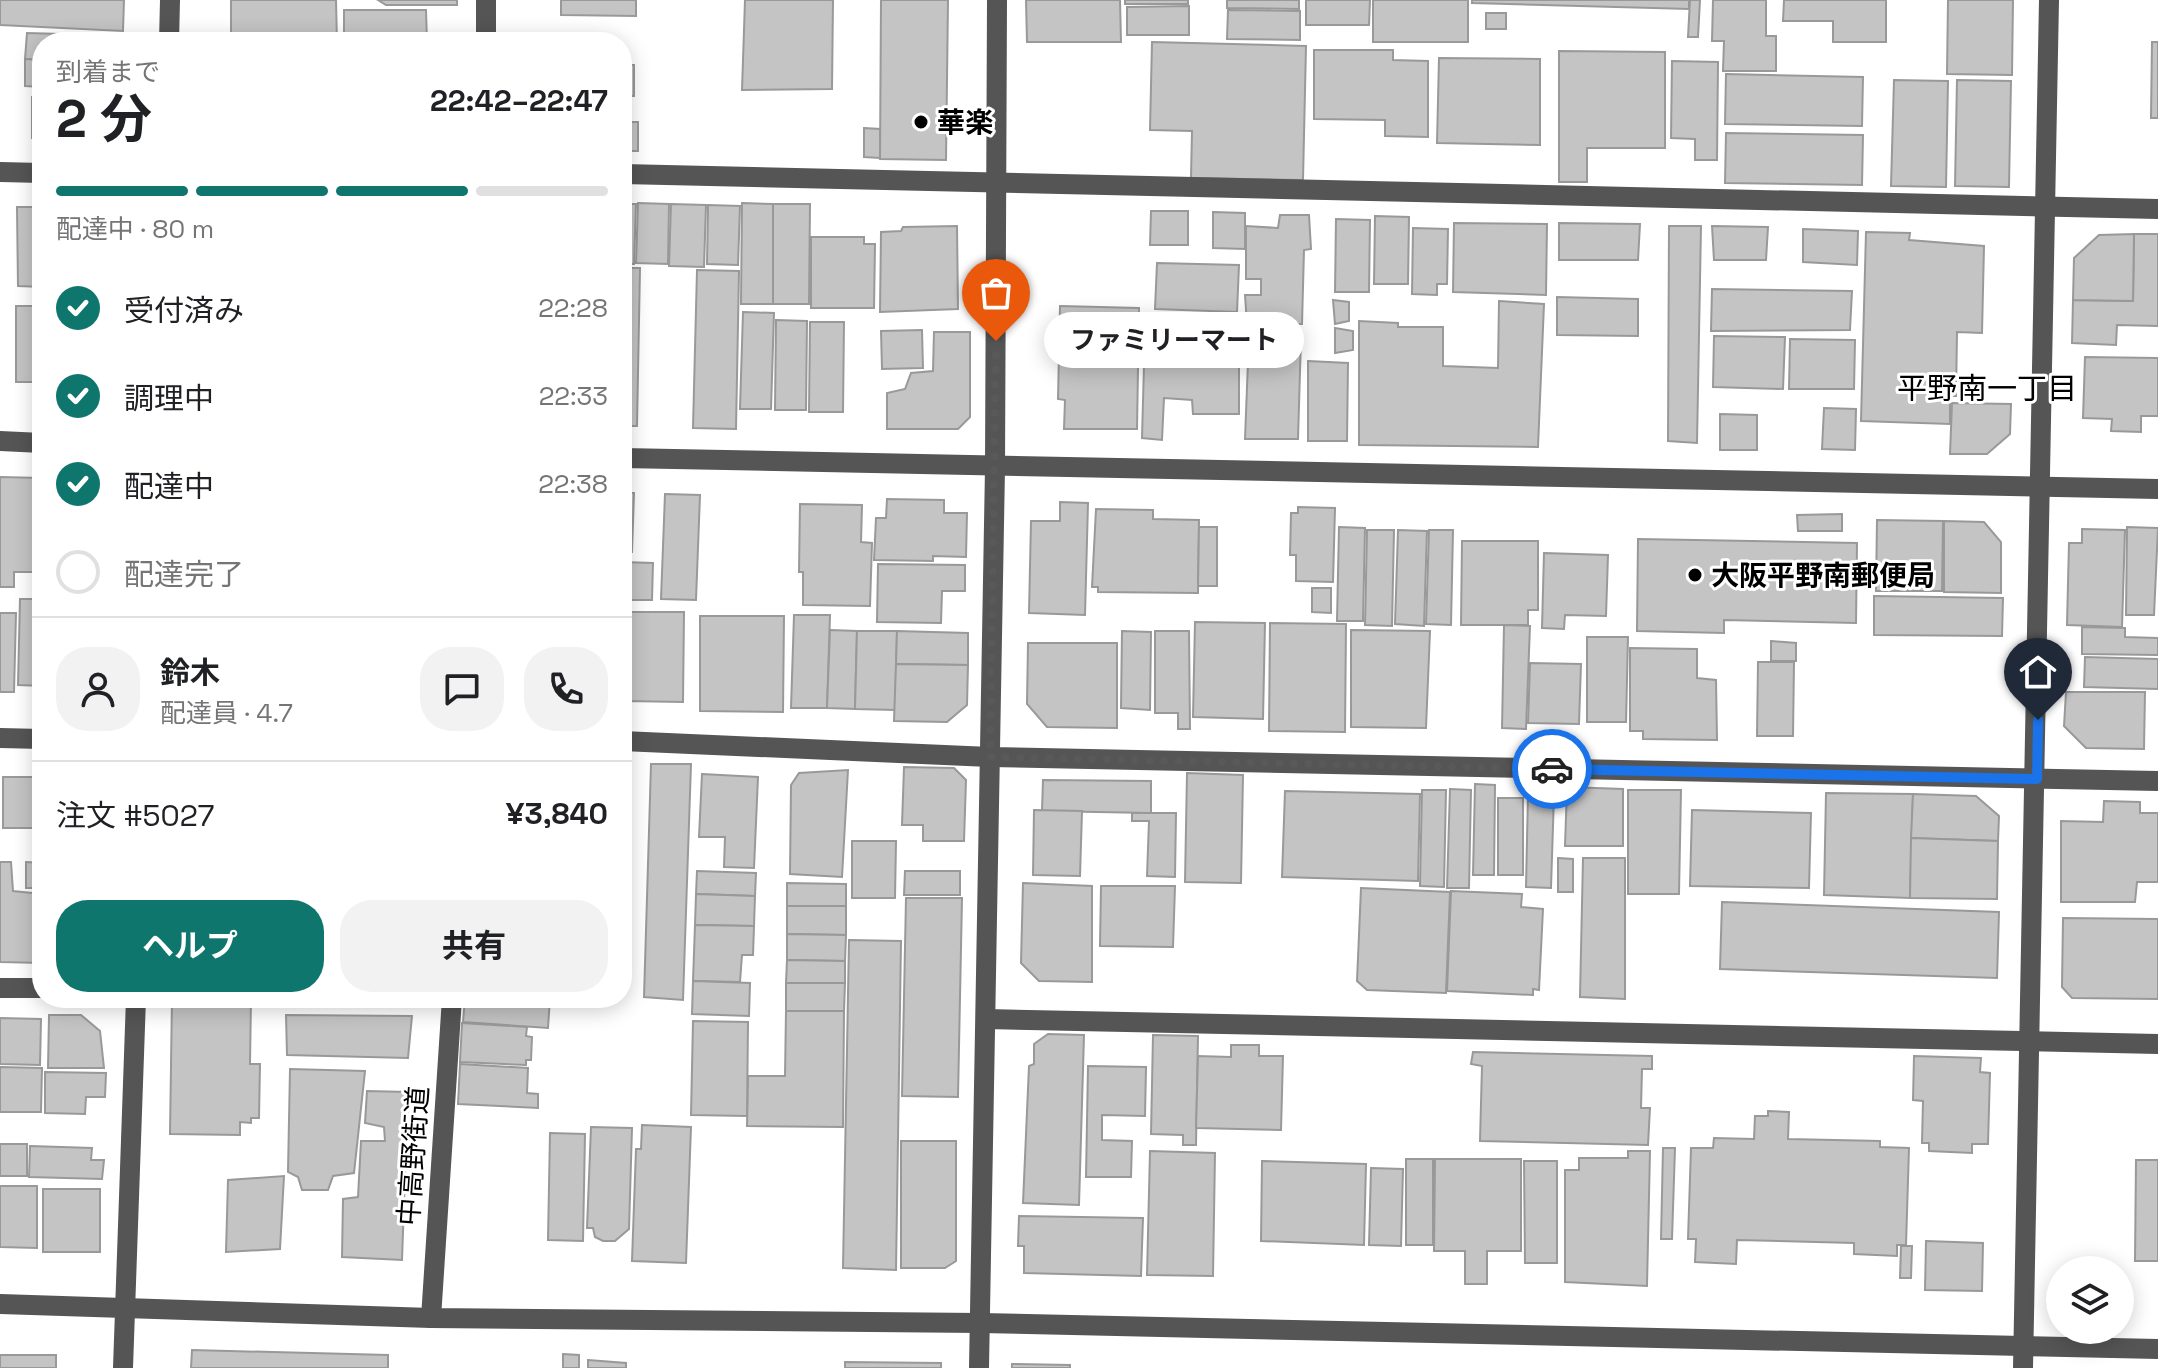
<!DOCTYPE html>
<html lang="ja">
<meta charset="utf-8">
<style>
body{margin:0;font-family:"Space Grotesk","Noto Sans JP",sans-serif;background:#f2f2f2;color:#202124;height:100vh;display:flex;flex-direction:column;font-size:30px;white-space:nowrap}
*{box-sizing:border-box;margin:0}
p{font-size:26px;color:#757577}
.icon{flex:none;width:44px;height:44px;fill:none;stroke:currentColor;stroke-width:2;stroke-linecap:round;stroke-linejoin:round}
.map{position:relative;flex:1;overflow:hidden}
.drawer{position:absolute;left:32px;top:32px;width:600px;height:976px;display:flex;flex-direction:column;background:#fff;border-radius:32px;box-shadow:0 4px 20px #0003}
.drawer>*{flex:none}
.buttons{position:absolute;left:2046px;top:1256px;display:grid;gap:16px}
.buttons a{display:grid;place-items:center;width:88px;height:88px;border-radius:50%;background:#fff;box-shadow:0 4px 20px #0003;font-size:40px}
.pin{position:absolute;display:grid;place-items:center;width:68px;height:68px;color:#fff;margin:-82px -34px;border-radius:50% 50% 50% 0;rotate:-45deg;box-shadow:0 0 8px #0007}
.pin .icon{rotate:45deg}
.courier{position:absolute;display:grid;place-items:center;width:80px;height:80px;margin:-40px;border:6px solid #1a73e8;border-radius:50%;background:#fff;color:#222;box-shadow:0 2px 10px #0007}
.bubble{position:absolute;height:56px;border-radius:28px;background:#fff;box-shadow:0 4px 20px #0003;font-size:26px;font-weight:700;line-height:56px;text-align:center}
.head em{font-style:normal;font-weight:700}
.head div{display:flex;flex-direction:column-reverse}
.head{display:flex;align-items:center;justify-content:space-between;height:136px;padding:0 24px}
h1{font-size:52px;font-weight:700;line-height:60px}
.bar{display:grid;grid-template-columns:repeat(4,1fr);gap:12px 8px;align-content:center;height:96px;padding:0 24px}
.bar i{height:10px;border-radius:6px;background:#e0e0e0}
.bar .selected{background:#0f766e}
.bar p{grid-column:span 4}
.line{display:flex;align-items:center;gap:20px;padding:0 24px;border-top:2px solid #e0e0e0}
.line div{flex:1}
.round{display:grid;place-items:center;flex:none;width:84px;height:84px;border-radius:32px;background:#f2f2f2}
ol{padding:0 24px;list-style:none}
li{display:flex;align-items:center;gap:24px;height:88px}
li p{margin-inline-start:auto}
li .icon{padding:8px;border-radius:50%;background:#0f766e;color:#fff;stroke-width:4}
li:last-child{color:#757577}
li i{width:44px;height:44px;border:4px solid #e0e0e0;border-radius:50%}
.button{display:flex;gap:16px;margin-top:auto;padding:16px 24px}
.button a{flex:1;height:92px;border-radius:32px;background:#0f766e;color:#fff;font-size:32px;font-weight:700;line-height:92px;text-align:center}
.button a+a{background:#f2f2f2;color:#202124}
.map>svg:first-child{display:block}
.building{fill:#c4c4c4;stroke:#999;stroke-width:2}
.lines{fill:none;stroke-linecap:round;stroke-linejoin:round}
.minor{stroke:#555;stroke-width:20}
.done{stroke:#595959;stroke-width:8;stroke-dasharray:0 14.4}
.route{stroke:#1a73e8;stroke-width:10}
.poi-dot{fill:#000;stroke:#fff;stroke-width:3}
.labels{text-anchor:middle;stroke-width:6;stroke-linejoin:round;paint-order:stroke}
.poi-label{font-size:28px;font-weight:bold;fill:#000;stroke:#fff;text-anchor:start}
.street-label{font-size:28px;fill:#000;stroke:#fff}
.neighbourhood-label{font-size:30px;fill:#000;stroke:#fff}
</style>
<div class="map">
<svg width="2158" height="1368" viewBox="0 0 2158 1368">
<rect width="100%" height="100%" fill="#fff"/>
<g class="building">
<path d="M0,0h124l-1,31 -123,-6z"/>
<path d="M231,0h105l1,42h-106z"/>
<path d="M378,0h79v5h-71z"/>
<path d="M561,0h75v16l-75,-1z"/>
<path d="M745,0h88l-1,89 -90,1z"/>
<path d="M881,0h67l-2,160 -66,-1z"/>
<path d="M1026,0h94l1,42h-94z"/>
<rect x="1125" y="0" width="63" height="4"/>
<path d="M1227,0h72v9l-72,-1z"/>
<path d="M1306,0h64l-1,25h-63z"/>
<rect x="1373" y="0" width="95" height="42"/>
<path d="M1472,0h217v9l-217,-6z"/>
<path d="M1690,0h10l-2,37h-10z"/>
<path d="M1713,0h53v36h10v35h-53l1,-30h-12z"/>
<path d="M1784,0h102v42h-53v-21h-50z"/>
<path d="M1948,0h65l-1,75 -65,-1z"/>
<path d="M1189,6v29h-62v-28z"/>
<path d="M344,10h82l1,32h-83z"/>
<path d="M1228,10l72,1v29l-73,-1z"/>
<rect x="1486" y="13" width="20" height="16"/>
<path d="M27,33l68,2v7h-53v18l-17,-1z"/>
<path d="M1152,42l154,4 -3,134 -112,-2 1,-47 -42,-1z"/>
<path d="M2152,42h6v76h-7z"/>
<path d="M1314,50h79v10l35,1v76l-43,-1v-16l-71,-1z"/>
<path d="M1559,51l106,1v96h-78v34h-28z"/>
<path d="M1439,58l101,1v86l-103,-2z"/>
<path d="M25,59l17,1v27l-17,-1z"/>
<path d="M1672,61l46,1 -1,98h-22v-21l-24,-1z"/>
<rect x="622" y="65" width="12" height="31"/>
<path d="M1726,74l137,3 -1,49 -137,-2z"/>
<path d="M1894,80l54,1 -2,106 -55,-1z"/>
<path d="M1957,80l54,1 -2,106 -54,-1z"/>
<rect x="32" y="97" width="10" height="41"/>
<rect x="622" y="122" width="16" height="29"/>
<path d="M864,128l16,1v29l-16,-1z"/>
<path d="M1726,133l137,2 -1,50 -137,-2z"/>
<path d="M638,203l31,1 -1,60 -32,-1z"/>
<path d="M742,203l31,1v100h-32z"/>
<path d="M622,204h14l-2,60h-12z"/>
<path d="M671,204l35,1 -2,62 -35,-1z"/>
<path d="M773,204h37l-1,100h-36z"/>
<path d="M708,205l32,1 -2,59 -31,-1z"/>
<path d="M17,207h25v80l-24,-1z"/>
<path d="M1151,211h37v34h-38z"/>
<path d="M1213,212l32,1v36l-32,-1z"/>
<path d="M1280,215h29l2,34 -7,1 -2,74h-55l-2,-29h16v-16h-15v-53l32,2z"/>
<path d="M1375,216l34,1 -1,67h-34z"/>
<path d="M1336,219l34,1 -1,72h-34z"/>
<path d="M1454,223l93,1 -1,71 -93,-3z"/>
<path d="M1559,223l81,1 -2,36h-79z"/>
<path d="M957,226l1,83 -78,3 1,-80 20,-1 2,-4z"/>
<path d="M1669,226h32l-4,217 -29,-2z"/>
<path d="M1712,226l56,1 -2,33h-52z"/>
<path d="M1413,228l35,1 -1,55h-10v11l-25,-1z"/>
<path d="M1803,229l55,2 -1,34 -54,-3z"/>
<path d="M1866,232l44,1 -1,7 75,6 -2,87 -25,-1 -1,64h-6v28l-89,-3z"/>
<path d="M2134,234h24v92l-41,-1 -1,20 -44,-2 1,-43 60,1z"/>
<path d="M2134,234l-1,67 -60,-1 1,-42 25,-23z"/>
<path d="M811,237h53v7h11l-1,64h-63z"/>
<path d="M1157,263l82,2 -2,47 -82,-3z"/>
<path d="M622,268h18l-3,158h-15z"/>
<path d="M697,270l42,1 -3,158 -43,-1z"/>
<path d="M1712,289l140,2 -2,39 -139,1z"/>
<path d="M1557,297l81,2v37l-81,-1z"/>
<path d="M1333,300l16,2v19l-14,3z"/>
<path d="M1499,301l45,3 -6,143 -179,-2v-124l39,2v4h45v39l55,2z"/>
<path d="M16,306h26v69h-4v7h-22z"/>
<path d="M1060,306l79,2 -2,121h-73l1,-29 -7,-1z"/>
<path d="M743,312l31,1 -3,96h-31z"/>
<path d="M776,320l31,1 -1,89h-31z"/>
<path d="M810,322h34l-1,90h-34z"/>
<path d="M1145,328l94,3v83h-46l-1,-14 -28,-2 -2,42 -20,-2z"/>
<path d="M1335,328l18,3v19l-18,3z"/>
<path d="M922,330l1,38 -41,1 -1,-38z"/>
<path d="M934,332h36v85l-12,12h-71v-36l18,-4 6,-16 22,-2z"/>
<path d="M1249,336l52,2 -3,101h-53z"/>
<path d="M1714,336l71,1 -2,52 -70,-2z"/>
<path d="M1790,339l65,1 -1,49h-65z"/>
<path d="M2085,357l73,1v58h-17v16l-30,-1 1,-12 -29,-1z"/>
<path d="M1308,361l40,2 -1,78h-39z"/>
<path d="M1952,403l59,1 -1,30 -23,20h-37z"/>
<path d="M1824,408l32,1 -1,41 -33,-1z"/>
<path d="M1720,414l37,1v35h-37z"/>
<path d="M0,477l42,1v94h-28v15h-14z"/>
<path d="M622,493h12l-2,59h-10z"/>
<path d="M665,494l35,1 -4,105 -35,-1z"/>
<path d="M887,499l57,1v13h23l-1,44 -33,-1v5l-59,-1 2,-42h10z"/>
<path d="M1060,502l28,1 -3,112 -56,-2 2,-92h29z"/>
<path d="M800,504l62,1 -1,37 11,1 -2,63 -67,-1v-33h-4z"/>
<path d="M1298,507l37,1 -2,74 -37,-1v-26h-6l1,-42h7z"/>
<path d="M1096,509l57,1v9l46,1 -1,73 -100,-1v-5h-6z"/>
<path d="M1842,514v17h-44l-1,-16z"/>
<path d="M1877,520l66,1 -1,70h-66z"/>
<path d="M1944,521l40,1 17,20v51l-57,-1z"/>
<path d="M1199,527h18v59h-19z"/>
<path d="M1339,527l26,1 -2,93h-26z"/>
<path d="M2127,527l31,1 -4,87h-28z"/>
<path d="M2082,529l43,1 -3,97 -55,-2 2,-82h13z"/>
<path d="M1367,530h27l-2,96 -27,-1z"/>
<path d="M1398,530l29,1 -3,95 -29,-2z"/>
<path d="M1429,530h24l-2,95 -25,-1z"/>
<path d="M1638,539l219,4 -1,80 -132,-3v13l-87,-2z"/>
<path d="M1462,541h76v69h-10v15h-67z"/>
<path d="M1544,553l64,2 -2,61 -41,-1 -1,14 -22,-1z"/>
<path d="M622,562l31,1 -1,37h-30z"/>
<path d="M878,564l87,1v26h-23l-1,32 -64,-1z"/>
<path d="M1312,588h19v25l-19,-1z"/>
<path d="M1874,596l129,2 -1,38 -128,-1z"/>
<path d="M20,599h22v87l-24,-1z"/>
<path d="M622,612h62l-1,90 -58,-1 -3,15z"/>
<path d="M0,613h16l-2,79h-14z"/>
<path d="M794,615h36l-3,93h-36z"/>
<path d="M700,616h84l-1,96 -83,-1z"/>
<path d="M1195,622l70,1 -2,96 -70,-2z"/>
<path d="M1270,623l76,1 -1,108 -76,-1z"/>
<path d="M1504,625l26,1 -4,103 -24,-1z"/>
<path d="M2082,627l43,1v9l33,1v17l-76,-1z"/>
<path d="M830,630l27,1 -2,78 -28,-1z"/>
<path d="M1351,630l79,1 -4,97 -75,-1z"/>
<path d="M857,631h40l-2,79 -40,-1z"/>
<path d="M897,631l71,2v32l-72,-1z"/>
<path d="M1122,631l29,1 -1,78 -29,-2z"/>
<path d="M1155,631h34l1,98h-12v-16h-23z"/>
<path d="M1587,637h41l-2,85h-39z"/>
<path d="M1771,641l25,2v18h-25z"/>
<path d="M1028,643h89v85l-70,-1 -20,-23z"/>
<path d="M1630,648l67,1v29l19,2 1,60 -74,-1v-8h-13z"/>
<path d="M2085,657l73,2v30l-74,-2z"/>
<path d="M1758,662h36l-1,74h-36z"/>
<path d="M1530,663l51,1 -2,60 -51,-1z"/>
<path d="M896,664l72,1 -1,40 -20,17 -53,-1z"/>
<path d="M2066,692h79l-1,57 -58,-1 -22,-22z"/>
<path d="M651,764h40l-8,236 -39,-3z"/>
<path d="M904,767l50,1 12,12 -2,61h-41v-16h-21z"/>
<path d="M848,770l-6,107 -52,-3 1,-89 8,-12z"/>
<path d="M1187,773l56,2 -2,108 -56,-1z"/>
<path d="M702,774l56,3 -4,91 -30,-1 1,-30h-26z"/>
<rect x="3" y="777" width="30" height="51"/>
<rect x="36" y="777" width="6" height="51"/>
<path d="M1043,780l108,1v32l-109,-2z"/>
<path d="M1475,784l20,1 -1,90h-21z"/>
<path d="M1567,787l56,2v57h-58z"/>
<path d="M1450,789l21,1 -2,98h-22z"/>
<path d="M1422,790h24l-2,97 -24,-1z"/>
<path d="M1628,790h53l-2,104h-51z"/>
<path d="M1285,791l135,3 -2,87 -136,-4z"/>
<path d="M1826,793l87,1 -3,104 -86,-3z"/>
<path d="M1528,794l26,1 -3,93 -25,-1z"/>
<path d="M1913,794l63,2 23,20 -1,25 -87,-3z"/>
<rect x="1498" y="798" width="25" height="77"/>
<path d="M2104,801l36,1v11h18v69h-21l-2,20h-74v-81l42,1z"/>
<path d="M1034,810l48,1 -2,65 -47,-1z"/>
<path d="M1692,810l119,3 -2,75 -119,-2z"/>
<path d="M1132,813h44l-1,64 -28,-1 2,-55h-17z"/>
<path d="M1911,838l87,3 -1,58 -87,-1z"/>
<path d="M852,841h44l-1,57h-43z"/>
<path d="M1558,858l15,1v33h-15z"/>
<path d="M1583,858h42v141l-45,-2z"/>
<path d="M0,862h11l2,29 29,3v69l-42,-1z"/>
<path d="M26,862l16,1v25h-16z"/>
<path d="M697,871l59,2 -1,23 -59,-2z"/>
<path d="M905,871h55v24h-56z"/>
<path d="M787,883l59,1v22h-59z"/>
<path d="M1023,883l69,3v96l-53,-1 -18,-18z"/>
<path d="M1101,886h74l-2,61 -73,-1z"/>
<path d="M1361,888l89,4 -4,101 -79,-3 -10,-9z"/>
<path d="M1451,891l71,3 -1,13 22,2 -4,81 -6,-1v6l-86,-4z"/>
<path d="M696,894l59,2 -1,30 -59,-1z"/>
<path d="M906,898h56l-4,199 -56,-1z"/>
<path d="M1722,902l277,10 -2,66 -277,-9z"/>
<path d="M787,906h59v29l-59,-1z"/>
<path d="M2063,918l95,1v80l-86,-1 -10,-11z"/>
<path d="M695,925l59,1 -1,29h-11l-2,27 -47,-1z"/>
<path d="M787,934l59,1 -1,26 -58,-1z"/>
<path d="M849,940l52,1 -5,329 -53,-2z"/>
<path d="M787,960l58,1v22h-59z"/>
<path d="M693,981l57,2 -1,33 -57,-2z"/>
<path d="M786,983h59l-1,28h-58z"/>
<path d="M172,998h79l-1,66h10l-1,54h-8v5l-11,-1v13l-70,-1z"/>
<path d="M260,998h148v5l-148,-3z"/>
<path d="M465,998h85l-2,30 -85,-6z"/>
<path d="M786,1011h58l-1,116 -96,-1 1,-50h37z"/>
<path d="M49,1015h32l19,16 4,37h-56z"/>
<path d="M286,1015l126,1 -4,42 -121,-3z"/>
<path d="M0,1018l41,1 -1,46 -40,-1z"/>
<path d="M693,1021l55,1 -1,94 -56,-1z"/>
<path d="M462,1023l65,4 -1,9 6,1 -1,23h-5v5l-66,-3z"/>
<path d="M1048,1034l36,1 -5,170 -56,-2 6,-137 5,-2v-20z"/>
<path d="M1153,1035l45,1 -2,109h-13v-10l-32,-1z"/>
<path d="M1231,1045h28v11h24l-2,74 -85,-2 2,-72 33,1z"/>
<path d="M1473,1052l179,4v13h-10l-1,39h9l-2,37 -168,-4 2,-75 -11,-2z"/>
<path d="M1914,1056l67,2 -1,14 10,1 -2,71h-16v9l-43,-2v-8h-7l1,-42 -10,-1z"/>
<path d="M460,1064l68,4 -1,25 11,1v14l-80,-4z"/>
<path d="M1088,1066l58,1 -1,49 -43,-1v25l30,1 -1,36h-45z"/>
<path d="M0,1067l42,1 -1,44h-41z"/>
<path d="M290,1069l75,2 -11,102 -21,3 -5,14h-26l-4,-13 -10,-5z"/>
<path d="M45,1072l61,1 -1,24h-19l-1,17 -40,-1z"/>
<path d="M367,1091l41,1 -6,168 -60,-3 1,-58 15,-2 3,-56h24l-1,-14 -19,-4z"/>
<path d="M1768,1111l21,1 -1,27 92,2v6l29,1 -3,97h-9v11l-43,-2v-11l-117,-3 -1,24 -41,-2 1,-23h-8l3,-91h22l1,-10 40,1 1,-23h13z"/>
<path d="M642,1125l49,2 -5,136 -54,-2 4,-112h5z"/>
<path d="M591,1127l41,1 -3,101 -14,12h-12l-8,-4 -2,-9h-6z"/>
<path d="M550,1133l35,1 -2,107 -35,-1z"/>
<path d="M901,1141h55v120l-11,7h-44z"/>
<rect x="0" y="1144" width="27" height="32"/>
<path d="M30,1146l62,2 -1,12h13l-2,19 -73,-2z"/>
<path d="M1663,1148h12l-3,91h-11z"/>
<path d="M1150,1151l65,2 -2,123 -66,-1z"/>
<path d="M1628,1151h22l-3,135 -82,-4v-112h14v-12h49z"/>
<rect x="1406" y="1159" width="27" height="86"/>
<path d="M1435,1159h86v92h-34v33h-22v-33h-31z"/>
<path d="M2136,1160h22v101h-23z"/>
<path d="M1262,1161l104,3 -2,81 -103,-4z"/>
<path d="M1524,1161h33v102h-32z"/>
<path d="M1371,1168l32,1 -2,77 -32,-1z"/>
<path d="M284,1176l-4,73 -54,3 2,-72z"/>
<path d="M0,1186h37v62l-37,-1z"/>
<rect x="43" y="1189" width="57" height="63"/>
<path d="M1019,1216l124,2 -2,58 -117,-3v-27h-6z"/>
<path d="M1926,1241l57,2 -1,48 -57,-1z"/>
<path d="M1901,1246h11l-1,32h-11z"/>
<path d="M192,1350l196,5v13h-197z"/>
<path d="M563,1354l16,1v13h-16z"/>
<rect x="0" y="1355" width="56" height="13"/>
<path d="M588,1360l38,3v5h-38z"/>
<path d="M845,1362l96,1v5h-96z"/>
<path d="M1012,1364l58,1v3h-58z"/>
</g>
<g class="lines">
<g class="minor">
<path d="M486,0v42"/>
<path d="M169,42l1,-42"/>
<path d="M0,172l42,1"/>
<path d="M622,174l1536,35"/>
<path d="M0,441l42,2"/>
<path d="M622,458l1536,31"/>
<path d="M0,738l42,1"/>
<path d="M622,741l368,16 1168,24"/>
<path d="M0,988h42"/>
<path d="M986,1019l1172,25"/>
<path d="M0,1304l431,14 549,5 1178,26"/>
<path d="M431,1318l21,-320"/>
<path d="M123,1368l13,-370"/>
<path d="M979,1368l16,-900 2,-468"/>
<path d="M2023,1368l26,-1368"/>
</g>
</g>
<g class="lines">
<path class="done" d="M996,341l-6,416 562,12"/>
<path class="route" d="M1552,769l485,10 1,-59"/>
</g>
<g class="poi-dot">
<circle cx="921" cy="122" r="8"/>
<circle cx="1695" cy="575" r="8"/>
</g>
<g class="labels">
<g class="poi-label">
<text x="937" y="132">華楽</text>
<text x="1711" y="585">大阪平野南郵便局</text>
</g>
<g class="street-label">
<text transform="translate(413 1156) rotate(-86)" y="10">中高野街道</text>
</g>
<g class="neighbourhood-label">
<text x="1987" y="399">平野南一丁目</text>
</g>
</g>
</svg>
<div class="buttons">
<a><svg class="icon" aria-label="layers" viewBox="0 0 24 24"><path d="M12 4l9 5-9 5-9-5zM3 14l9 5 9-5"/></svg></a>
</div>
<div class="pin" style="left:996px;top:341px;background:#ea580c"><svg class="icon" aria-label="bag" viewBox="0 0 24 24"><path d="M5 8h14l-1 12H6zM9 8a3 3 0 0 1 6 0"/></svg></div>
<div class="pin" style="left:2038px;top:720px;background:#1f2937"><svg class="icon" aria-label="home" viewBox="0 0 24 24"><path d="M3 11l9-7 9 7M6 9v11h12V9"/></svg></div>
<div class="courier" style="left:1552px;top:769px"><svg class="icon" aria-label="car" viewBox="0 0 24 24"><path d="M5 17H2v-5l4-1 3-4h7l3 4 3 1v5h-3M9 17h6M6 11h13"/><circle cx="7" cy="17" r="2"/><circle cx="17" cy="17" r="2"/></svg></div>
<div class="bubble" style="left:1044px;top:312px;width:260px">ファミリーマート</div>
<section class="drawer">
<div class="head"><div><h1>2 分</h1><p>到着まで</p></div><em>22:42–22:47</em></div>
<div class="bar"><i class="selected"></i><i class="selected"></i><i class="selected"></i><i></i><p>配達中 · 80 m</p></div>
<ol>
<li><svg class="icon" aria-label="check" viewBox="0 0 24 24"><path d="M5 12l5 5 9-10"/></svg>受付済み<p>22:28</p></li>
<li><svg class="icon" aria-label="check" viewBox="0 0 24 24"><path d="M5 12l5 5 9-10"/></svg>調理中<p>22:33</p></li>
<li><svg class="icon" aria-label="check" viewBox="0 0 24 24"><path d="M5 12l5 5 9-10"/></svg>配達中<p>22:38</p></li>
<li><i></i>配達完了</li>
</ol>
<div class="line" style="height:144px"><a class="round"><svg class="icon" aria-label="person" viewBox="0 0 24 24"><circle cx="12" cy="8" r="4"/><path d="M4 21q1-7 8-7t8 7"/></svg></a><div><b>鈴木</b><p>配達員 · 4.7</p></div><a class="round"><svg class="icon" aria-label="chat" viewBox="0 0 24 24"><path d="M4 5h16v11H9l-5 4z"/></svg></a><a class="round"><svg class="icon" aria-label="phone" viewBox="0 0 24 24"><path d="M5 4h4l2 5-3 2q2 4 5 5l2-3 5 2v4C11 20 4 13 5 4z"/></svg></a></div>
<div class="line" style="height:104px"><div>注文 #5027</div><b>¥3,840</b></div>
<div class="button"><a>ヘルプ</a><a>共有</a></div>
</section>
</div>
